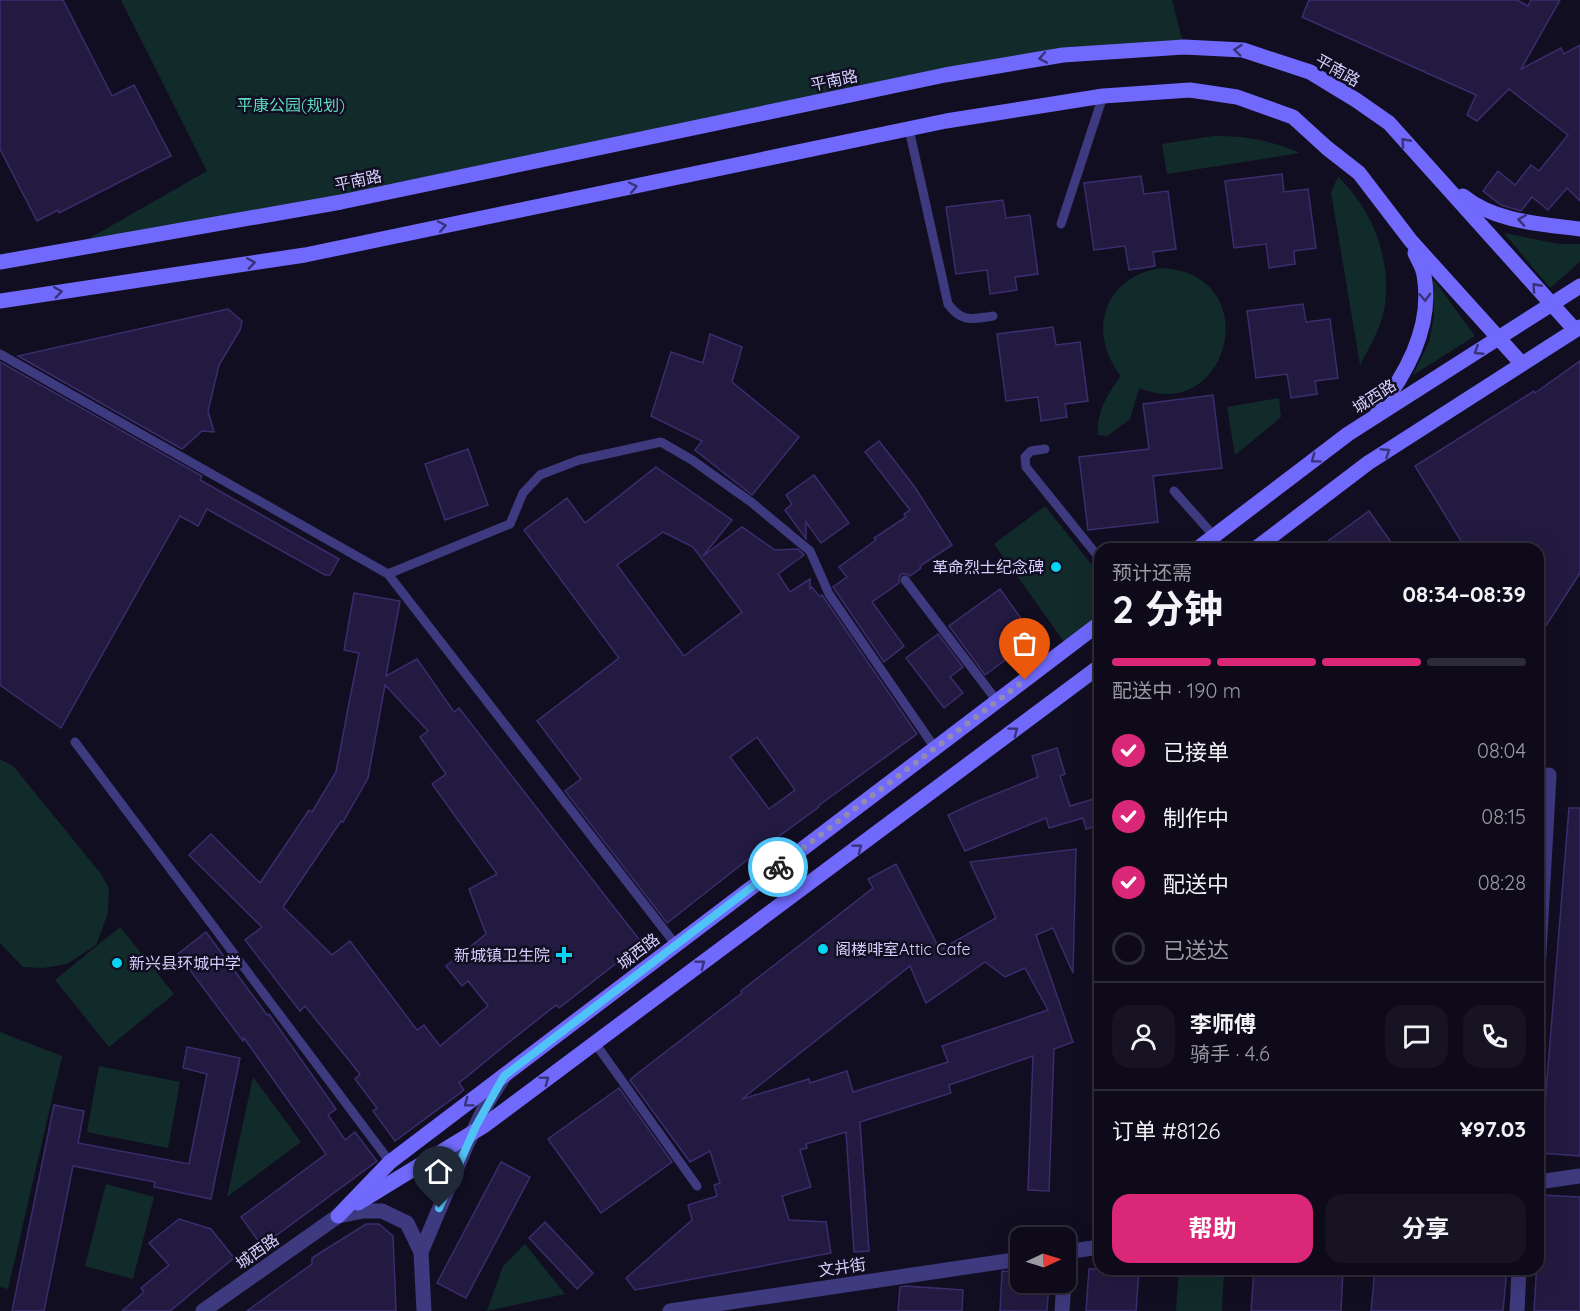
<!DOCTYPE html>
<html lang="zh">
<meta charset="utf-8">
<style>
body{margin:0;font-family:Quicksand,"Noto Sans SC",sans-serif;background:#171322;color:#f1f3f6;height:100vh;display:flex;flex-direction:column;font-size:22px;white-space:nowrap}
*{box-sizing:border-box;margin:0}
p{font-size:20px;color:#9b9aa2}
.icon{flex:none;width:33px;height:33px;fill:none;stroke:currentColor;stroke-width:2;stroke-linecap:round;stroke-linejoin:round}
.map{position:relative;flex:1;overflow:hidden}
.sheet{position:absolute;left:1094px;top:543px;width:450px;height:732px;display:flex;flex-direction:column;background:#0e0a19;border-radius:18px;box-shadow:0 6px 24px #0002,0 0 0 2px #2e2b38}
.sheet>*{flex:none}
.needle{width:39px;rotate:86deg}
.tools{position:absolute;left:1010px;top:1227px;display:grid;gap:12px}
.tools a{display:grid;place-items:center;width:66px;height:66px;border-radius:12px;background:#0e0a19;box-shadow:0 6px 24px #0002,0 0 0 2px #2e2b38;font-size:30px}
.pin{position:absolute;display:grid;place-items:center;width:51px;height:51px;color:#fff;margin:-62px -26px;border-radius:50% 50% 50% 0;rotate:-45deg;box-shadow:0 0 6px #0007}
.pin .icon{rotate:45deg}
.courier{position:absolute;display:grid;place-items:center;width:60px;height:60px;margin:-30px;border:4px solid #4fc3f7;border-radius:50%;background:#fff;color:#222;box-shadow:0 2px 8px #0007}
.headline em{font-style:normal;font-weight:700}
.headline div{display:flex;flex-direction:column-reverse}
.headline{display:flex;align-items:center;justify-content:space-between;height:102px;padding:0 18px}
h1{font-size:39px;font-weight:700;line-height:45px}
.bar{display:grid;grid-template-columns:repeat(4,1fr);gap:9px 6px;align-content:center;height:72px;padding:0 18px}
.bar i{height:8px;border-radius:4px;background:#2e2b38}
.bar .selected{background:#db2777}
.bar p{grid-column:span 4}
.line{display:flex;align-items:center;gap:15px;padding:0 18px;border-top:2px solid #2e2b38}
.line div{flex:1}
.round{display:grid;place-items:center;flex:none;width:63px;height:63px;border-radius:18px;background:#171322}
ol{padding:0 18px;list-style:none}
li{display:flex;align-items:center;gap:18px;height:66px}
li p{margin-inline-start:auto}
li .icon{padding:6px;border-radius:50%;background:#db2777;color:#fff;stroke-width:4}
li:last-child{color:#9b9aa2}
li i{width:33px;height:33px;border:3px solid #2e2b38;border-radius:50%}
.action{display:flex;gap:12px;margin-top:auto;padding:12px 18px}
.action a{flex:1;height:69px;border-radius:18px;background:#db2777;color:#fff;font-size:24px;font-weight:700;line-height:69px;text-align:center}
.action a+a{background:#171322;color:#f1f3f6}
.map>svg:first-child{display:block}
.green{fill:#112b2a}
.building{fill:#231a41;stroke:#3b2d6d;stroke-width:1.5;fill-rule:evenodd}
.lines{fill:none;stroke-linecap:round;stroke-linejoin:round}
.service{stroke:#3e3a7f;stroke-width:9}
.minor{stroke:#3e3a7f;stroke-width:15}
.secondary{stroke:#7069fb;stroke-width:15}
.oneway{stroke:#383278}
.done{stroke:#918bb1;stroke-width:6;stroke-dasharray:0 10.8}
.route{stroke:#4fc3f7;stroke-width:8}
.poi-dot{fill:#07d4f2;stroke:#120e21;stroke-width:2}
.labels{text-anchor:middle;stroke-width:5;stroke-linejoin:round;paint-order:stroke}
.street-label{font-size:16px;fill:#d5cffe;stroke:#120e21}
.park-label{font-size:16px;fill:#5ddbbf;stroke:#120e21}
.poi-label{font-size:16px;fill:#d5cffe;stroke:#120e21;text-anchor:end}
</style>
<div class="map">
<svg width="1580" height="1311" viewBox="0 0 1580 1311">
<rect width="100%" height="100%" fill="#120e21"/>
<g class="green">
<path d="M121,0h1051l12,47 -121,8 -996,196 140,-80z"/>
<path d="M1213,136c34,0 55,4 87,17l-133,21 -5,-30z"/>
<path d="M1338,177c34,32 53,80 47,127 -3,22 -15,42 -25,61l-29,-173z"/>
<path d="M1504,233l55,11h21v18l-30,26z"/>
<path d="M1160,268c108,4 70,158 -21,120l-9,31 -23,17 -9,-1c-2,-22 10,-42 23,-59 -34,-44 -18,-98 39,-108z"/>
<path d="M1433,279l42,57 -62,39 16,-33 5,-26z"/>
<path d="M1279,398l2,19 -46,38 -8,-48z"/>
<path d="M1045,506l54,68v49l-31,24 -74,-103z"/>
<path d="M0,759l14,8 87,107 8,14 -1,25 -12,32 -29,19 -24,4 -20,-1 -23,-24z"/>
<path d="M120,927l54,67 -65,53 -54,-67z"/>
<path d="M0,1032l62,24 -54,233 -8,-2z"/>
<path d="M99,1066l81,16 -12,66 -81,-16z"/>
<path d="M253,1077l48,65 -74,55z"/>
<path d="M106,1184l48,13 -21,82 -48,-13z"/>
<path d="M525,1244l40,50 -78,17 16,-45z"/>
<path d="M1179,1269l45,3 -2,39h-46z"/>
</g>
<g class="building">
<path d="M0,0h63l49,96 22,-11 37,71 -112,57 -1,-3 -21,11 -37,-72z"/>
<path d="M1309,0h208l11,6 3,-6h29l-39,69 40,-21 3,6 16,-9v156l-13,-13 -19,22 -16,-13 -11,14 -20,-6 -18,-14 15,-20 17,14 16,-20 8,6 29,-36 -59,-46 -32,32 -10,-6 9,-20 -174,-78z"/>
<path d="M1282,174l2,18 24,-3 8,59 -22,3 1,13 -26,4 -3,-24 -32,4 -9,-67z"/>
<path d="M1141,176l3,18 24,-3 8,58 -23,3 2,14 -26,4 -4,-24 -31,4 -10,-67z"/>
<path d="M1003,200l3,18 24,-3 8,59 -23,3 2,13 -27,4 -3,-24 -31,4 -10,-67z"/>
<path d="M1303,304l3,18 24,-3 8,59 -23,3 2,13 -26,4 -4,-24 -31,4 -9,-67z"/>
<path d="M228,309l14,12 -2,9 -21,35 -11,46 6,21 -12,-1 -20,18 -164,-93z"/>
<path d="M1053,327l3,18 24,-3 8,59 -23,3 2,13 -26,4 -3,-24 -32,4 -9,-67z"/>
<path d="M710,334l32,13 -10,35 67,55 -47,58 -57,-45 7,-9 -51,-25 20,-64 32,11z"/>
<path d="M1580,361v212l-42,65v-89h-72l-51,-83 119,-75 1,2z"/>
<path d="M0,362l202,114 -2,4 139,79 -9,16h-5l-118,-66 -9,17 -18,-10 -119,212 -61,-43z"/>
<path d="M1213,395l9,73 -69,8 5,46 -70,8 -9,-73 70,-8 -6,-45z"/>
<path d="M879,441l35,45 38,59 -32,21 1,2 -11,8 -3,-2h-6l-2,4v5l-27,19 32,44 -20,16 -51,-75 14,-10 -8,-10 37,-27 -2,-2 32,-21 -2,-3 6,-4 -45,-58z"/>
<path d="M468,449l20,56 -43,15 -20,-56z"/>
<path d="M656,467l76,53 -29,36 39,-29 33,23 23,-1 6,6 -26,19 12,18 20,-13v10l2,-2 8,10 2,-2 95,139 -99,72 1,1 -59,43 -93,73 -102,-132 16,-12 -44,-58 82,-63 -95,-128 43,-32 18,25zM663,532l30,15 49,65 -58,44 -67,-91zM757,737l38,53 -26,19 -39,-52z"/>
<path d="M814,475l35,48 -28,20 -15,-21v17l-21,-29 7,-6 -6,-9z"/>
<path d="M1369,511l27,38h-79z"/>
<path d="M1000,589l35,49 -50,37 -36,-49z"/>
<path d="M354,593l46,8 -14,75 31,-17 37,53 5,-4 183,235 -83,65 -3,-3 -48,38 -49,40 5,7 -69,51 -22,-30 4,-3 -22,-29 5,-5 -55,-68 -5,5 -55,-71 17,-13 -73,-72 22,-21 49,49 49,-73 3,2 24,-40 14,-74 9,-45 -15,-3zM385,685l43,46 -8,6 26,37 -14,10 65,90 -28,15 17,45 -40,32 16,20 6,-5 20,25 -48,40 -16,-21 -7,5 -67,-89 -18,14 -49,-48 58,-86 2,1 25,-44z"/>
<path d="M938,634l25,33 -13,10 13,16 -19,15 -38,-50z"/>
<path d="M1057,748l8,26 -5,2 10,30 30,-9v28l-14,4 -3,-11 -34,10 -3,-10 -81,33 -17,-36 28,-13 62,-25 -6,-21z"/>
<path d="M1569,808h11v348l-39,-3z"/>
<path d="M1076,849l-3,124 -20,-45 -17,7 37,107 -19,7 -5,142 -21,-1 5,-134 -84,29 2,8 -91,29 9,129 -15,1 -8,-120 -40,12 1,4 -7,2 11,37 -29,9 7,24 37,2 5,31 -196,37 -9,-12 66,-58 -4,-15 29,-9 -3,-11 6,-2 -10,-32 -20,11 -60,-82 3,-3 109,-84 -1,-2 132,-103 -5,-9 28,-15 44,86 56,-32 -26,-56zM985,962l20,15 20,-9 23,42 -106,36 6,16 -95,30 -6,-21 -37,12 -1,-4 -67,20 168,-133 16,37z"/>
<path d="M206,932l61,83 2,-1 67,95 -8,6 17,25 10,-8 22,29 -115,85 -21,-29 85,-63 -82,-116 -1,3 -65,-87z"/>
<path d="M187,1047l53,11 -29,141 -57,-12 1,-5 -82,-16 -29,145h-32l42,-206 30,6 -6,32 111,21 18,-90 -24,-6z"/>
<path d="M619,1088l53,74 -71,51 -53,-74z"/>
<path d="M501,1162l29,15 -64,121 -29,-15z"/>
<path d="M1541,1195l39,2v114h-46z"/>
<path d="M179,1219l32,10 23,29 -64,53h-48l22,-19 -3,-4 28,-23 -20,-22z"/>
<path d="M545,1222l48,51 -16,16 -48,-51z"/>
<path d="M366,1224h13l14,12 3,75h-149l65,-47v-6z"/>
<path d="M1089,1269h50l-3,42h-50z"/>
<path d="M1254,1269h89l-2,42h-90z"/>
<path d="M1375,1269h132l-4,42h-132z"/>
<path d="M1002,1271l18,1v10h29l-2,29h-47z"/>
<path d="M905,1286l58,4 -1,21h-64l2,-24z"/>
</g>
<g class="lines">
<g class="service">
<path d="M909,129l39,175c14,19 24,15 45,12"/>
<path d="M1061,224l42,-128"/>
<path d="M0,354l388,220 288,371"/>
<path d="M1045,449l-14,2 -6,6 1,10 74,92"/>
<path d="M1174,491l40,45"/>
<path d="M388,574l122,-50 13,-31 17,-18 39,-15 82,-18 31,18 59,42 59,49 19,43 106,154"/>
<path d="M905,580l92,121"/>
<path d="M75,742l315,420"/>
<path d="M595,1043l102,143"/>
</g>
<g class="minor">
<path d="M1538,970l11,-195"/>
<path d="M1538,1182l42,-6"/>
<path d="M1065,1252l35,-5"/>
<path d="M1065,1268l1,-16"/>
<path d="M203,1311l135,-95 26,-5h18l25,12 14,29"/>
<path d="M424,1311l-3,-59 45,-106 21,-43 17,-27"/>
<path d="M670,1311l350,-52"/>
<path d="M1062,1311l2,-29"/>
<path d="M1517,1311l2,-42"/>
</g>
<g class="secondary">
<path d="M1463,196c32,26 78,28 117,33"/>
<path d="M0,262l341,-60 604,-127 118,-20 121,-8 59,3 67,22 46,28 33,23 186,207"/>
<path d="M0,301l305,-46 641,-134 157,-25 87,-6 47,7 56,20 34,31 32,25 52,68 111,123"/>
<path d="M1378,410c30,-38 55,-85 46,-135 -1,-8 -6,-15 -9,-22"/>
<path d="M1197,549l151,-115 232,-148"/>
<path d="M1255,549l113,-86 212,-136"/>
<path d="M358,1203l127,-78 615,-459"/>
<path d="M338,1216l52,-54 710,-539"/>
</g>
</g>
<defs><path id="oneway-chevron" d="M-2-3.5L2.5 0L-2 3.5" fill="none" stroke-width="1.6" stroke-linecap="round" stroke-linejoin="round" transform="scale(1.5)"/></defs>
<g class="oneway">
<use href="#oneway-chevron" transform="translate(1238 50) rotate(-174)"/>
<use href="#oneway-chevron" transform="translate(1043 58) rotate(170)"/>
<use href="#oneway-chevron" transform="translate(1405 142) rotate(-132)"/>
<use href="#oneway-chevron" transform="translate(633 187) rotate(-12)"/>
<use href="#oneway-chevron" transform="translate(1522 220) rotate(-171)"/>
<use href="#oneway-chevron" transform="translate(442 226) rotate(-12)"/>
<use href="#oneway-chevron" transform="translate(251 263) rotate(-9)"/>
<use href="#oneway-chevron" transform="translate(1536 287) rotate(-132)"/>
<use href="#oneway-chevron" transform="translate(58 292) rotate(-9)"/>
<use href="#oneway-chevron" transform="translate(1425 297) rotate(88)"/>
<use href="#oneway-chevron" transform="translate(1478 351) rotate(147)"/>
<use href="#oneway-chevron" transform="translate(1386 452) rotate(-33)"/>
<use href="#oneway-chevron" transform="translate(1315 459) rotate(143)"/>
<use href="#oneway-chevron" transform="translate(1014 731) rotate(-37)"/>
<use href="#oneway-chevron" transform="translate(858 848) rotate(-37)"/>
<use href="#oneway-chevron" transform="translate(701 964) rotate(-37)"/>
<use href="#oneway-chevron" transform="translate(545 1080) rotate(-37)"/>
<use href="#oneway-chevron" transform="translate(468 1103) rotate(143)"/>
</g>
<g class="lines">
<path class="done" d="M778,867l247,-187"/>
<path class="route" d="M439,1208l38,-84 27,-48 274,-209"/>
</g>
<g class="poi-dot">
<circle cx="1056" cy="567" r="6"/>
<circle cx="823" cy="949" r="6"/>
<path d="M561 946h6v6h6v6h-6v6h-6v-6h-6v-6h6z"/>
<circle cx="117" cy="963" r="6"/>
</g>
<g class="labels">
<g class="street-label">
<text transform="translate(1338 70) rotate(29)" y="6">平南路</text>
<text transform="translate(834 80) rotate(-12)" y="6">平南路</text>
<text transform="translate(358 180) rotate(-12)" y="6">平南路</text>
<text transform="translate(1374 396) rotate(-33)" y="6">城西路</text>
<text transform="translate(638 951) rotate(-37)" y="6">城西路</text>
<text transform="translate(257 1251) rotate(-35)" y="6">城西路</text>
<text transform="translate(842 1267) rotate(-8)" y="6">文井街</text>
</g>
<g class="park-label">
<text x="291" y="111">平康公园(规划)</text>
</g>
<g class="poi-label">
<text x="1044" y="573">革命烈士纪念碑</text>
<text x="835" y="955" text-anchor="start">阁楼啡室Attic Cafe</text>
<text x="550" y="961">新城镇卫生院</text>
<text x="129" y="969" text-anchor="start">新兴县环城中学</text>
</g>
</g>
</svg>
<div class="tools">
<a><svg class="needle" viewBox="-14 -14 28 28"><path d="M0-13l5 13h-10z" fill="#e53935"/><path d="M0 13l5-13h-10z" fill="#9b9aa2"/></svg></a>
</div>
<div class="pin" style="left:1025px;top:680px;background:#ea580c"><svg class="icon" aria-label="bag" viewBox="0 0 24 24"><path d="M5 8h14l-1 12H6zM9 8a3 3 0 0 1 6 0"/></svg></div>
<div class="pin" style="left:439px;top:1208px;background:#1f2937"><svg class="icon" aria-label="home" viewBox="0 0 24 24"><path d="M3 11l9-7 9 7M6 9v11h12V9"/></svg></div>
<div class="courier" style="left:778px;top:867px"><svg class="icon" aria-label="bike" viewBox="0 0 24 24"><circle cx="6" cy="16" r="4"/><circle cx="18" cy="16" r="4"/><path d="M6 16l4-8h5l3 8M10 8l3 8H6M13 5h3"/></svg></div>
<section class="sheet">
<div class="headline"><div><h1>2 分钟</h1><p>预计还需</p></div><em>08:34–08:39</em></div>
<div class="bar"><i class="selected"></i><i class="selected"></i><i class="selected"></i><i></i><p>配送中 · 190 m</p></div>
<ol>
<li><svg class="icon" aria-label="check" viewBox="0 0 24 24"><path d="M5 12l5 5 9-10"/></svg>已接单<p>08:04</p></li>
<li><svg class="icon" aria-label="check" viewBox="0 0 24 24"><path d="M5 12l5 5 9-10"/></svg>制作中<p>08:15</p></li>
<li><svg class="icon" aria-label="check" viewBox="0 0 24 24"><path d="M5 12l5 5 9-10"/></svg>配送中<p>08:28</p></li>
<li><i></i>已送达</li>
</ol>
<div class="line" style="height:108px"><a class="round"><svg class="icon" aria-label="person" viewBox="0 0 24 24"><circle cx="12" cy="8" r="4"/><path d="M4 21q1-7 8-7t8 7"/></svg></a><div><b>李师傅</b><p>骑手 · 4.6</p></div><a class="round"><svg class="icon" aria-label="chat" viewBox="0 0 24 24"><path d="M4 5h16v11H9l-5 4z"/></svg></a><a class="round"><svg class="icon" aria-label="phone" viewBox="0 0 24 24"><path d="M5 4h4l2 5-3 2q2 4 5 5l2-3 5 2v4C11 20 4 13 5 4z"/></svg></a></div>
<div class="line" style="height:78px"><div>订单 #8126</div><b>¥97.03</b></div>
<div class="action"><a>帮助</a><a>分享</a></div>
</section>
</div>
